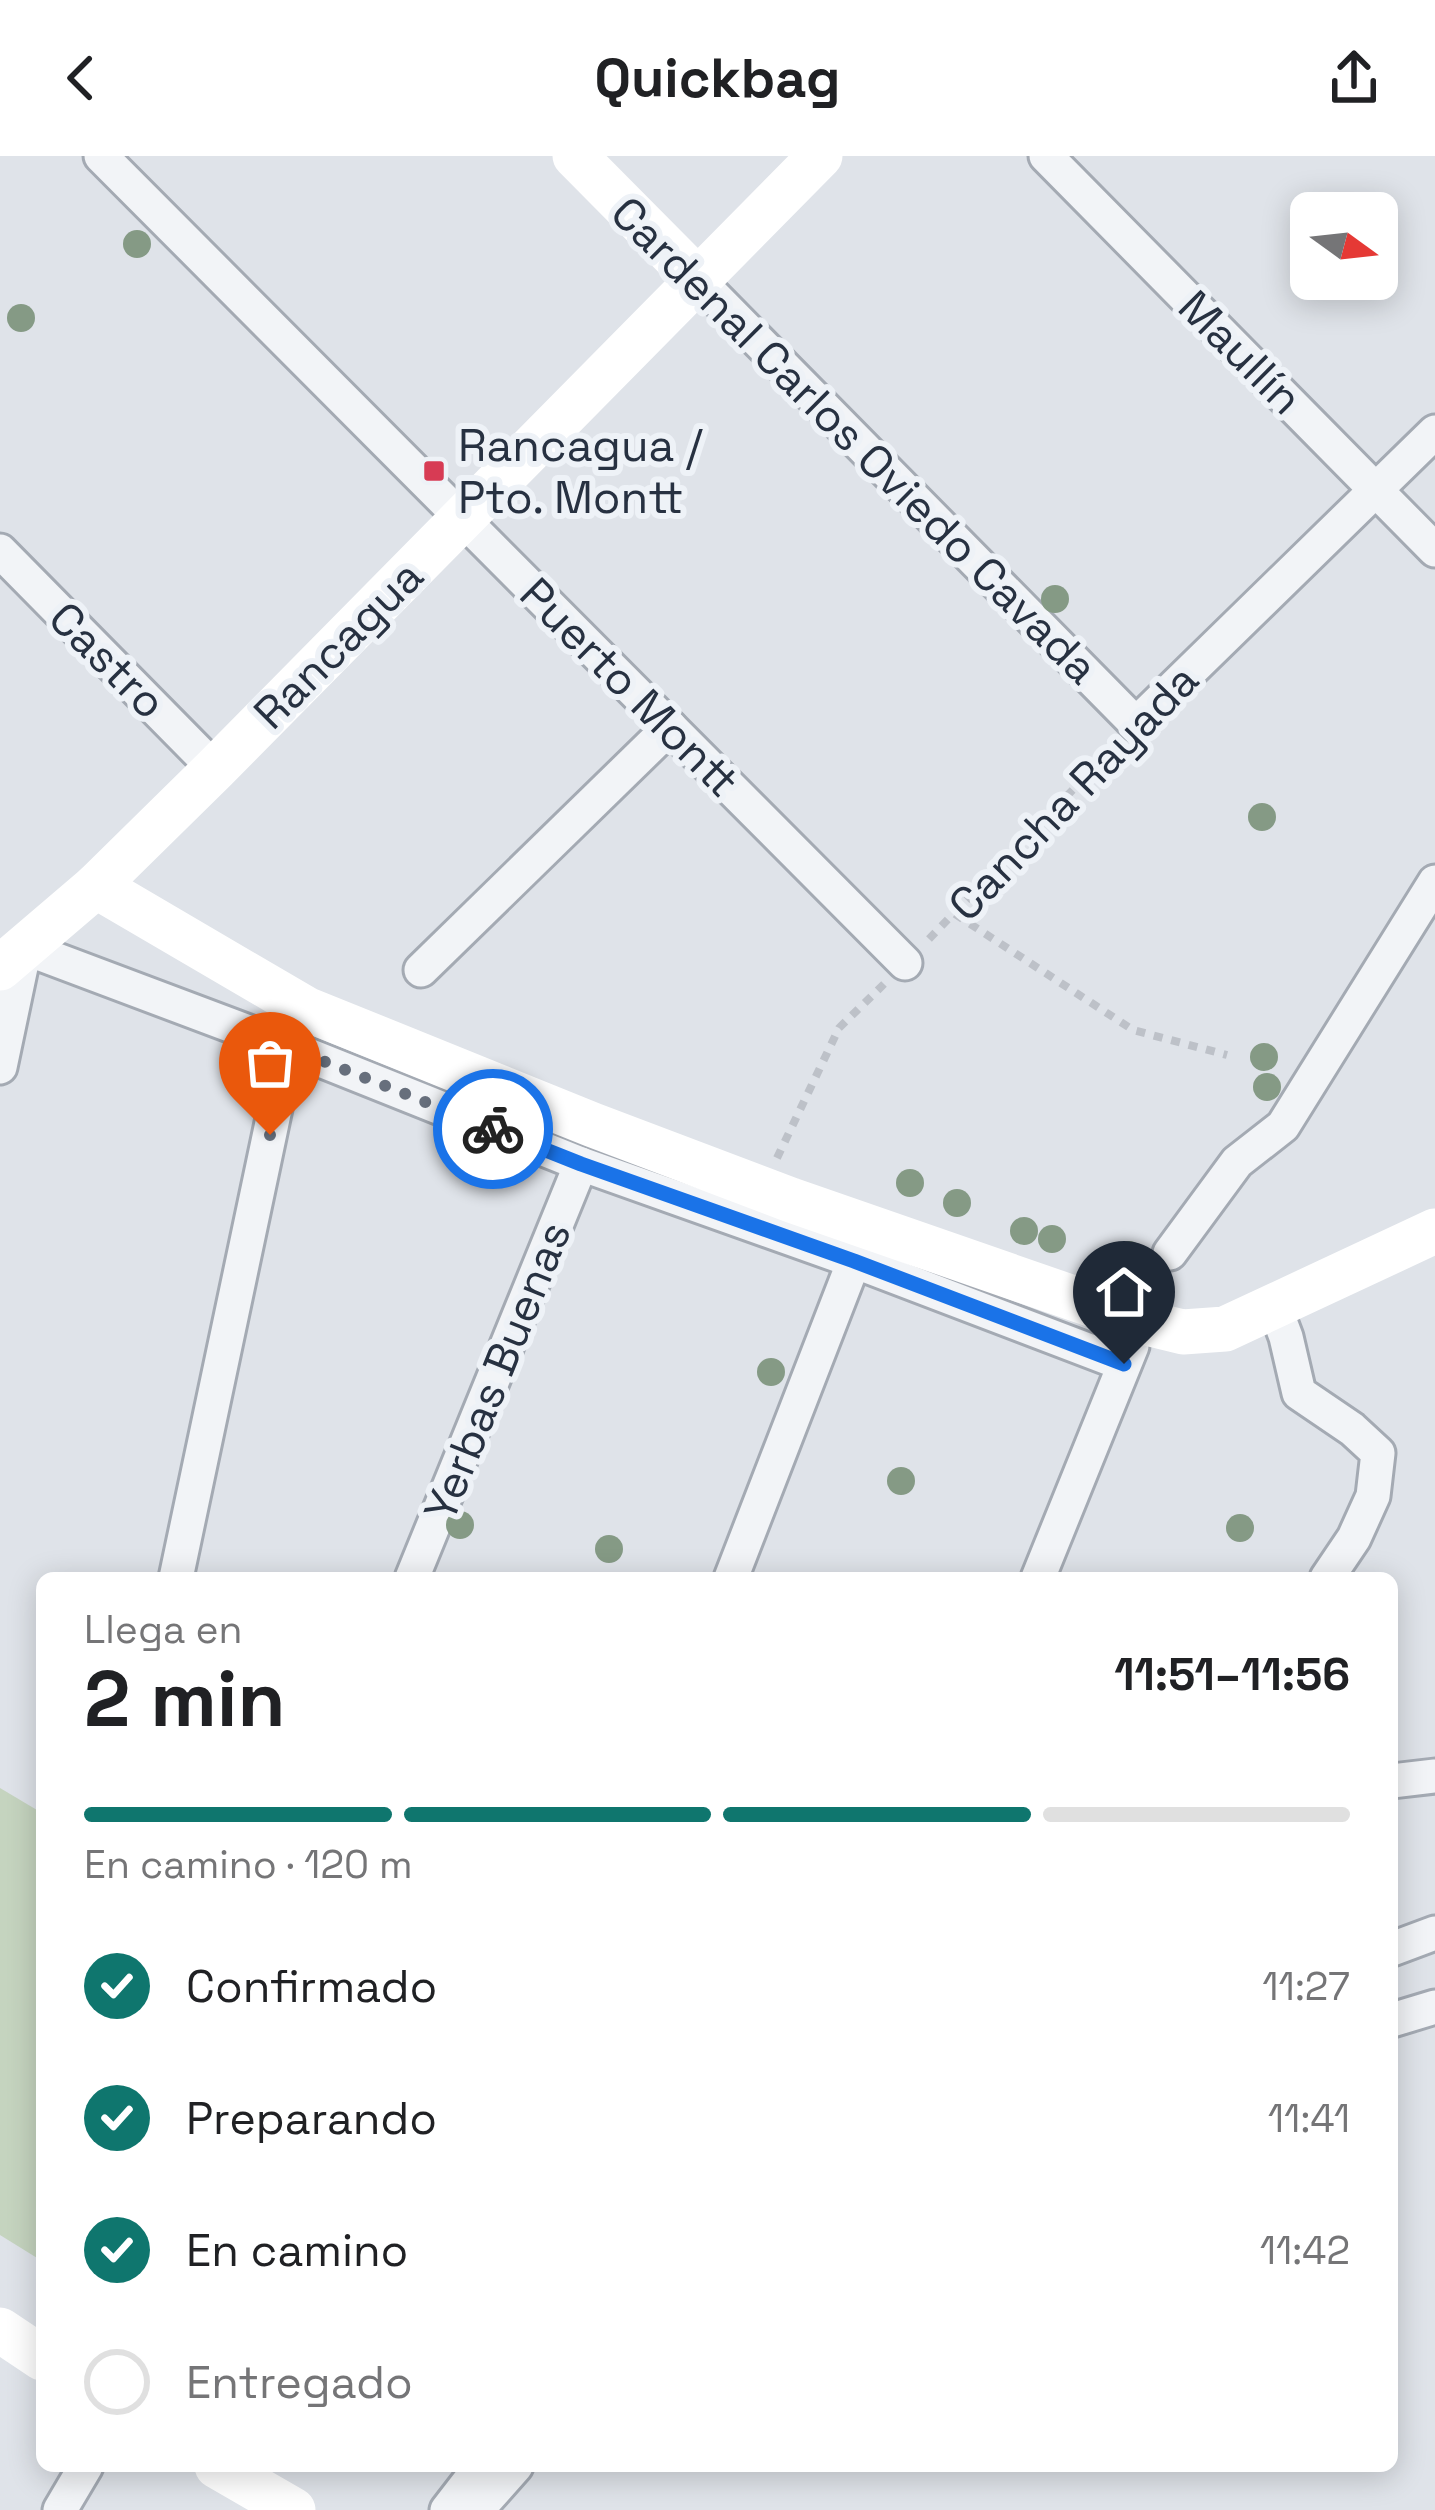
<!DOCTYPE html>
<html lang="es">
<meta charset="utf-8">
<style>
body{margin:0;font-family:"Space Grotesk",sans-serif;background:#f2f2f2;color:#202124;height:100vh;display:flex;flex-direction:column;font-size:45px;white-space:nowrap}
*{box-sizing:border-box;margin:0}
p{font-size:39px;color:#757577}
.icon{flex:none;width:66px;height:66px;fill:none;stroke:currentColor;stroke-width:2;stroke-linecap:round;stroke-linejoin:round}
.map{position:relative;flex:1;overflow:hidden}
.drawer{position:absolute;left:36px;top:1416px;width:1362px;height:900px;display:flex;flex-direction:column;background:#fff;border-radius:18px;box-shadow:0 6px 30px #0003}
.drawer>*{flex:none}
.needle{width:78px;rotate:105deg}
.buttons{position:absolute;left:1290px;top:36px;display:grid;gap:24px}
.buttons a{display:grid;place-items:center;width:108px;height:108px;border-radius:18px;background:#fff;box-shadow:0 6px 30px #0003;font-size:60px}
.pin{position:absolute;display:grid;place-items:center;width:102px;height:102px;color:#fff;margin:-123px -51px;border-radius:50% 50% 50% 0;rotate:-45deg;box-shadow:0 0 12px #0007}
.pin .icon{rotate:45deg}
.courier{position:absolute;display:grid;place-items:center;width:120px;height:120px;margin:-60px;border:9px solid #1a73e8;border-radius:50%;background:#fff;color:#222;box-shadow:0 3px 15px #0007}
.overview em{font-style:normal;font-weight:800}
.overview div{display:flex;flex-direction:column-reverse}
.overview{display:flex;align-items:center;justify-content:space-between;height:204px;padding:0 48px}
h1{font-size:78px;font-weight:800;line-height:90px}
.bar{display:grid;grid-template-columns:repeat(4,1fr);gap:18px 12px;align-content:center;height:144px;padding:0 48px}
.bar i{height:15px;border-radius:9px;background:#e0e0e0}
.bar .selected{background:#0f766e}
.bar p{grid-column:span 4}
ol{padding:0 48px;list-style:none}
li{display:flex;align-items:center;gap:36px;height:132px}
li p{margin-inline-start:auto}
li .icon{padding:12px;border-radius:50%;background:#0f766e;color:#fff;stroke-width:4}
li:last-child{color:#757577}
li i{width:66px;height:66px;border:6px solid #e0e0e0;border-radius:50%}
header{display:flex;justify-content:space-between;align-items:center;height:156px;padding:0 48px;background:#fff;font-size:54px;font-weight:800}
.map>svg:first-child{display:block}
.green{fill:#c5d4bf}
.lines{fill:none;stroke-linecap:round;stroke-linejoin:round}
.street-casing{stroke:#a4aab3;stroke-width:39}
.path{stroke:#bdc1c8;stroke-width:8;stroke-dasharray:9 9;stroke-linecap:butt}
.street{stroke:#f2f4f7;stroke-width:33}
.secondary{stroke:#fff;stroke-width:45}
.tree{fill:#859a85}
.done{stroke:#676f7c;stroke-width:12;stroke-dasharray:0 21.6}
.route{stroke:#1a73e8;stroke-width:15}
.poi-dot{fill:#d73b54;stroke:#eef2f7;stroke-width:4.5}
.labels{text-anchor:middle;stroke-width:12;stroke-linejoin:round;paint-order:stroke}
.street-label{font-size:45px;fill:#273141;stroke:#eef2f7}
.poi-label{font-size:45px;fill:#273141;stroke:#eef2f7;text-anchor:start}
</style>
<header><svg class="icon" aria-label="back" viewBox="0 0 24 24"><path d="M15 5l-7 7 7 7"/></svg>Quickbag<svg class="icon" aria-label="share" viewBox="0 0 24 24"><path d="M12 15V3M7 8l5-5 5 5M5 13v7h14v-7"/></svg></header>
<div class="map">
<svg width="1435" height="2354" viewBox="0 0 1435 2354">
<rect width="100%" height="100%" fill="#dfe3e9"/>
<path class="green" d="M0,1632l42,25v448l-42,-26z"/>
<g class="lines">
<g class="street-casing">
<g id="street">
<path d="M101,0l804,807"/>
<path d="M1046,0l389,394"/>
<path d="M697,123l439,445 299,-292"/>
<path d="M0,395l215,218"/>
<path d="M421,814l249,-243"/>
<path d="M0,911l25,-119 263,99 293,117 273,97 270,103"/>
<path d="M1170,1097l67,-91 46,-36 152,-244"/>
<path d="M1274,1149l12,32 13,56 53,36 26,24 -5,43 -19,42 -27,40"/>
<path d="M176,1422l112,-531"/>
<path d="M412,1422l169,-414"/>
<path d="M731,1422l123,-317"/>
<path d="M1038,1422l94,-232"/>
<path d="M1392,1625l43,-5"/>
<path d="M1392,1793l43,-16"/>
<path d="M1392,1864l43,-13"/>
<path d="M60,2354l26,-44"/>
<path d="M447,2354l34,-44"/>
<path d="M477,2354l39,-44"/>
</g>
</g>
<g class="path">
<path d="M955,758l178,116 94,25"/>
<path d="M929,783l185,-192"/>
<path d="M777,1002l62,-130 45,-44"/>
</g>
<use href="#street" class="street"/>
<g class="secondary">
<path d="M575,0l122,123"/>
<path d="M96,730l210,123 287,116 198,75 351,122 41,10 42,-3 210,-98"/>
<path d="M0,812l96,-82 119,-117 605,-613"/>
<path d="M0,2174l42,28"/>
<path d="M217,2310l76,44"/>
</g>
</g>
<g class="tree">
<circle cx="137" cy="88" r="14"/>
<circle cx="21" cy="162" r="14"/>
<circle cx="1055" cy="443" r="14"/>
<circle cx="1262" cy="661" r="14"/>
<circle cx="1264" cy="901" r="14"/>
<circle cx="1267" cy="931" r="14"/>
<circle cx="910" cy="1027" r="14"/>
<circle cx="957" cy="1047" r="14"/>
<circle cx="1024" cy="1075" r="14"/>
<circle cx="1052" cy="1083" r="14"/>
<circle cx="1129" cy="1099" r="14"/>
<circle cx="771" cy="1216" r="14"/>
<circle cx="901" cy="1325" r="14"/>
<circle cx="460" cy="1369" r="14"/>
<circle cx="1240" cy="1372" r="14"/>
<circle cx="609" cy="1393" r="14"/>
</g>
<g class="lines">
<path class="done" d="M270,979l18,-88 205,82"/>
<path class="route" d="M493,973l88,35 273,97 270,103"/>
</g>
<rect class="poi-dot" x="422" y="303" width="24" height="24" rx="6"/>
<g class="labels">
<g class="street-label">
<text transform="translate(1241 196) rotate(45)" y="16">Maullín</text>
<text transform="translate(855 284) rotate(45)" y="16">Cardenal Carlos Oviedo Cavada</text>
<text transform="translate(338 488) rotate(-45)" y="16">Rancagua</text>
<text transform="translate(108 504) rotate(45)" y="16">Castro</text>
<text transform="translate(630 531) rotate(45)" y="16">Puerto Montt</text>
<text transform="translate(1073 636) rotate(-46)" y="16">Cancha Rayada</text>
<text transform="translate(497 1215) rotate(-68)" y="16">Yerbas Buenas</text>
</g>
<g class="poi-label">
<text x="458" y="305">Rancagua /<tspan x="458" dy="52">Pto. Montt</tspan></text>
</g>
</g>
</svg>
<div class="buttons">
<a><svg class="needle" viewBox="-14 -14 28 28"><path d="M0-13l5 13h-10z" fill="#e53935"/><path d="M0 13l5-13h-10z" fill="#757577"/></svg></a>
</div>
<div class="pin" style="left:270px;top:979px;background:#ea580c"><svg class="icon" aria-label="bag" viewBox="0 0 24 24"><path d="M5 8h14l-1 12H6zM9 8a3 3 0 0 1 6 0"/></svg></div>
<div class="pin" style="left:1124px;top:1208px;background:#1f2937"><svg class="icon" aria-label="home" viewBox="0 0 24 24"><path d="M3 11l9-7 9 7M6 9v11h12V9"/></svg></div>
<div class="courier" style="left:493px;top:973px"><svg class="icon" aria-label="bike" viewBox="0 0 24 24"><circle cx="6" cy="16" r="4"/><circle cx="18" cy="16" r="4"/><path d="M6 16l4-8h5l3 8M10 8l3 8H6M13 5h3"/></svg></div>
<section class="drawer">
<div class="overview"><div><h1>2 min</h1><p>Llega en</p></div><em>11:51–11:56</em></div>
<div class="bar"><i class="selected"></i><i class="selected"></i><i class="selected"></i><i></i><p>En camino · 120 m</p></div>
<ol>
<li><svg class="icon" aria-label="check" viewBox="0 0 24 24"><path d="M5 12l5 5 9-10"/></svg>Confirmado<p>11:27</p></li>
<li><svg class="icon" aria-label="check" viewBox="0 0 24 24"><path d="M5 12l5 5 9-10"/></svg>Preparando<p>11:41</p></li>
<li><svg class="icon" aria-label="check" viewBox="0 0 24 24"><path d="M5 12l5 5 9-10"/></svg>En camino<p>11:42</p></li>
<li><i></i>Entregado</li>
</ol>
</section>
</div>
